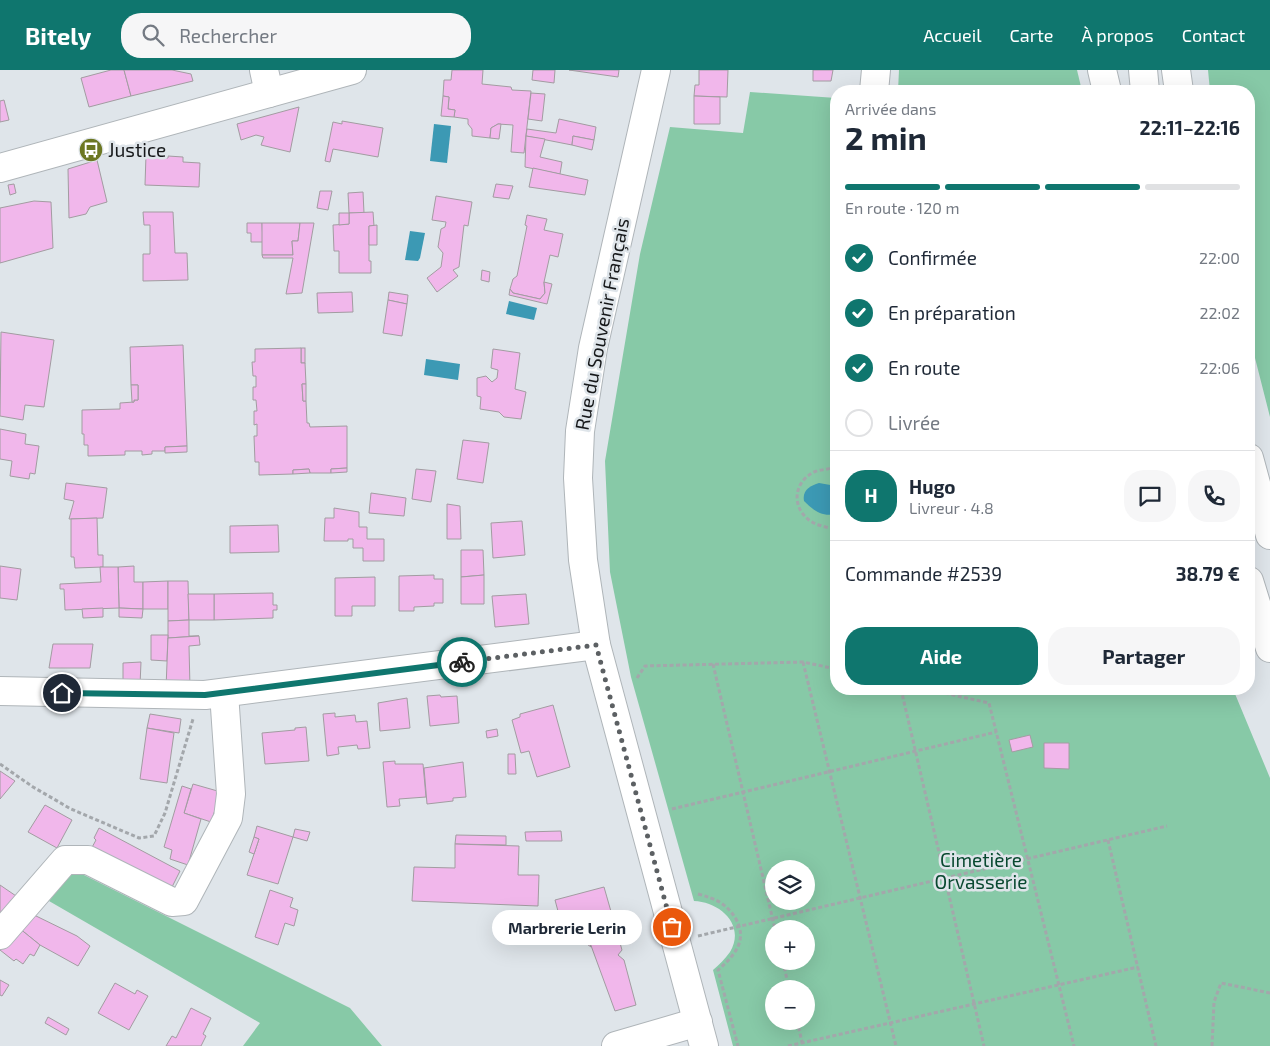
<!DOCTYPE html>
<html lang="fr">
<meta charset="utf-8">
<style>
body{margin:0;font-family:"Exo 2",sans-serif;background:#f6f6f7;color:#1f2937;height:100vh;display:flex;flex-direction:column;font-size:19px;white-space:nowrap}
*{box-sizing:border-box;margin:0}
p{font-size:16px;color:#747a83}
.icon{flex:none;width:28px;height:28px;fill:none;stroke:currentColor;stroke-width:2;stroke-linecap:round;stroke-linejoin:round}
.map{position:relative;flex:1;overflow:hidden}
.panel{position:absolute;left:830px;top:15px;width:425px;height:610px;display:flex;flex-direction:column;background:#fff;border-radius:20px;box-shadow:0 5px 20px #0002}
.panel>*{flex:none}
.buttons{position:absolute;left:765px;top:790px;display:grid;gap:10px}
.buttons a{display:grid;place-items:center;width:50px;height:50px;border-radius:50%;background:#fff;box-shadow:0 5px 20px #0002;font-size:25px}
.pin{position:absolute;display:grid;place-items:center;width:42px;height:42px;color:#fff;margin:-21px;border:2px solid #fff;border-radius:50%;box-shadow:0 1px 5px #0007}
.courier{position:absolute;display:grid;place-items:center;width:50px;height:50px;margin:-25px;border:4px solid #0f766e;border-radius:50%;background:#fff;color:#222;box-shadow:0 1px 6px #0007}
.bubble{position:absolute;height:35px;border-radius:18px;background:#fff;box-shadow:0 5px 20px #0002;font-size:16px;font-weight:700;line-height:35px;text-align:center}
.summary em{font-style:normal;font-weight:700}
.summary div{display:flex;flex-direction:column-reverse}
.summary{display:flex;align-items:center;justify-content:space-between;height:85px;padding:0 15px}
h1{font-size:32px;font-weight:700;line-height:38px}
.bar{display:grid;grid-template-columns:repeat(4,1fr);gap:8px 5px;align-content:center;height:60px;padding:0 15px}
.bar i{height:6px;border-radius:4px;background:#e0e1e3}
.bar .active{background:#0f766e}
.bar p{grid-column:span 4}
.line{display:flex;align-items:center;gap:12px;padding:0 15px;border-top:1px solid #e0e1e3}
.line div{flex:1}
.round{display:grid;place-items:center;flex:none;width:52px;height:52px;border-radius:20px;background:#f6f6f7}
ol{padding:0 15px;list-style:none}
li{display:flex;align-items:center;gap:15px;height:55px}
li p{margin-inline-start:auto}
li .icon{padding:5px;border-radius:50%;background:#0f766e;color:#fff;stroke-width:4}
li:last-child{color:#747a83}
li i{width:28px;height:28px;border:2px solid #e0e1e3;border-radius:50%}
.button{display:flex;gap:10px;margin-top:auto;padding:10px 15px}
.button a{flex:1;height:58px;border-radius:20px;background:#0f766e;color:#fff;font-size:20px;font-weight:700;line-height:58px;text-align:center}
.button a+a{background:#f6f6f7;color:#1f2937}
header{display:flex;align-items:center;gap:30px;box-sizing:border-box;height:70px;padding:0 25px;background:#0f766e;color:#fff}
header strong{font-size:24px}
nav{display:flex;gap:28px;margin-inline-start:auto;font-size:18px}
.search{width:350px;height:45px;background:#f6f6f7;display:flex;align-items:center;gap:12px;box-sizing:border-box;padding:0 18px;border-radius:20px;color:#747a83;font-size:19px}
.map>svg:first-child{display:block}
.green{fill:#87c9a7;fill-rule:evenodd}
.water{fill:#3c99b4}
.building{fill:#f1b7eb;stroke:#a29ca1}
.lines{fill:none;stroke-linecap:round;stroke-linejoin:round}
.minor-casing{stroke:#afb5b9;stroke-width:30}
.highway-casing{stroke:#afb5b9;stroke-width:30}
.path{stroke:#a3a7ab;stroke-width:3;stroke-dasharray:4 2.5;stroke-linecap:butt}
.minor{stroke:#fff;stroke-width:28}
.highway{stroke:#fff;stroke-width:28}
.done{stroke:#5c6063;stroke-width:5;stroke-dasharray:0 9}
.route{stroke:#0f766e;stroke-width:6}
.labels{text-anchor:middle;stroke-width:5;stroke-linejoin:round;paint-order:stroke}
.poi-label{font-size:19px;fill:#16181a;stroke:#dfe5ea;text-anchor:start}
.street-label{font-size:19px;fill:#16181a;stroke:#dfe5ea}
.park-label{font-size:19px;fill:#094930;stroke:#dfe5ea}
</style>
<header>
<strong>Bitely</strong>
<div class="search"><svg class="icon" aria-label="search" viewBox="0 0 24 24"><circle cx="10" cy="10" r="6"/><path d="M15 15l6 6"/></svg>Rechercher</div>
<nav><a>Accueil</a><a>Carte</a><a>À propos</a><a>Contact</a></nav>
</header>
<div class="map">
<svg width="1270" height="976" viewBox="0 0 1270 976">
<rect width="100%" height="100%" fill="#dfe5ea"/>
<g class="green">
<path d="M899,0h178l5,21h-184z"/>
<path d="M1208,0h62v347l-15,-59 -6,-33v-234h-39z"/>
<path d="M750,22l86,6v591h397l37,89v268h-537l-20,-76c6,-5 12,-11 17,-18 16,-27 -10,-50 -36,-51l-63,-224 -21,-105 -5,-111 35,-207 30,-127 73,6zM774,799h32v32h-32zM774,859h32v32h-32zM774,919h32v32h-32z"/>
<path d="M74,800l276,138 32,38h-139l17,-23 -211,-122z"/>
</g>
<g class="water">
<path d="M434,54l17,2 -4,37 -17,-2z"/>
<path d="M410,161l15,2 -5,25 -2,3 -13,-1z"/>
<path d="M509,231l28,7 -3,12 -28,-6z"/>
<path d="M426,289l34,5 -2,16 -34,-5z"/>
<path d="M819,413l17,3v28c-14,3 -22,-3 -32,-13 -2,-11 6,-15 15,-18z"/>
</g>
<g class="building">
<path d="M111,0h13l7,26 -42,11 -8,-29z"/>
<path d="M124,0h48l19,4 2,7 -62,15z"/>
<path d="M452,0h31l-1,14 29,3 1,3 19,1 -7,62 -13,-1 2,-27 -15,-1 -7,4 -1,10 -18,-2v-7l-4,-5v-5l-14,-2 1,-7 -7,-1 1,-12 -6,-1 1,-16h7z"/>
<path d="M533,0h22l-1,13 -22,-3z"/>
<path d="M569,0h50l-1,7z"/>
<path d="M699,0h29l-1,27 -33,-1 1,-11h4z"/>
<path d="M813,0h20l-2,11h-18z"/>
<path d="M531,23l14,1 -3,27 -14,-2z"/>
<path d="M443,26l6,1 -1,12 7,1 -1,7 -13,-1z"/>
<path d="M694,26l26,1v27h-26z"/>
<path d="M4,30l5,20 -9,2v-21z"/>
<path d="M299,37l-9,45 -29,-7 3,-8 -8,-2 -15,5 -4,-16z"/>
<path d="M559,49l37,8 -2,13 -21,-4 -1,9 -46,-9 1,-7 29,4z"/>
<path d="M342,51l41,7 -5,29 -45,-8 -3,13 -5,-1 8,-39 9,2z"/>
<path d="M498,54h3l-2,15 -9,-1 1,-10z"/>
<path d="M526,66l19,3 -5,18 22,5 -2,12 -35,-7z"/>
<path d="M573,66l21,4 -2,10 -20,-5z"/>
<path d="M146,85l22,3v-2l15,1v5l17,1 -1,24 -54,-2z"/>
<path d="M97,90l10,42 -17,5 -4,7 -17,4 -1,-49z"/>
<path d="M533,98l55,12 -3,15 -56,-8z"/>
<path d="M14,114l2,9 -6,2 -2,-10z"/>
<path d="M496,114l17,2 -4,13 -16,-2z"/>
<path d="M320,121h12l-4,19 -11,-2z"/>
<path d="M363,122l1,21h-15l-1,-20z"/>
<path d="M436,126l36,6 -4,24 -4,-1 -5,42 -6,3 5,6 -21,16 -10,-14 14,-11 2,-14 -5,-6 3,-18 4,-2 1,-5 -14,-2z"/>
<path d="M34,131l17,1 2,46 -53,15v-55z"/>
<path d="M143,142h30l2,41h12l1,27 -45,1v-27h7v-29h-6z"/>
<path d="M373,142l1,14h-5v35h2v12h-32v-22h-5l-1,-26 16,-1v-11z"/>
<path d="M339,143h10v11l-10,1z"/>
<path d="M527,145l20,4 -3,11 19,4 -5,23 -8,-2 -6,27 1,11 -5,6 -27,-6 -3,-4 3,-10 4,-3 10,-50 -2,-1z"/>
<path d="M247,153h15l1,19h-12v-9h-4z"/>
<path d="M262,153h38l-2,18h-6l1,14h-31z"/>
<path d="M300,153h14l-12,70 -16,1 7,-36h-30l-1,-3h31l-1,-14h6z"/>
<path d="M377,155v20h-8v-19z"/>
<path d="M482,200l8,2 -1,10 -8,-2z"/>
<path d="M544,212l8,2 -5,20 -38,-9 1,-6 3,4 27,6 5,-6z"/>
<path d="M352,222l1,20 -35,1 -1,-20z"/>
<path d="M389,222l19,3 -1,9 -19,-4z"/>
<path d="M388,230l19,4 -5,32 -19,-3z"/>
<path d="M1,262l53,8 -10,67 -19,-2 -2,15 -23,-4z"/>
<path d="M183,275l4,101 -22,1v4h-13v3l-10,1v-4h-17v4l-37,1v-11h-4v-11h-2v-24l38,-1v-6l14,-1v-2h4v-15h-7l-1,-38z"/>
<rect x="301" y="278" width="4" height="15"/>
<path d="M301,278v15h4l1,21h-4l1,17h3l1,22h2l1,4 37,-1v42l-16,1v4h-21l-1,-4 -16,1v4l-34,1v-13h-4l-1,-26h3v-12l-3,1v-14h3l-1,-11h-3v-13h3v-11h-3l-1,-14h3v-13z"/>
<path d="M493,279l27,4 -5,36 11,3 -5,27 -17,-2 -5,-5 -19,-3 1,-12 -4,-1v-18l9,-2 6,6 5,-4 1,-8 -7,-2z"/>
<path d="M302,314h4v17h-3z"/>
<path d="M131,315h7v15h-4v2h-2z"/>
<path d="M0,359l26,5 -1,10 14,2 -4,28 -5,-1 -1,6 -19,-3 2,-15 -12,-2z"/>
<path d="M463,370l26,3 -6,40 -26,-4z"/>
<path d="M187,376v6l-22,1v-6z"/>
<path d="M347,398v4l-16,1v-4z"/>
<path d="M309,399l1,4 -17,1v-4z"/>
<path d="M416,399l20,2 -5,31 -19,-3z"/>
<path d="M66,413l41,5 -4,30 -34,1 5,-18 -10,-2z"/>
<path d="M371,423l35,5 -2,18 -35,-3z"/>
<path d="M447,434l13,2 1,33h-14z"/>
<path d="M334,438l25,4v15h8v12h17v22h-21v-13h-10v-9h-5v2h-24l1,-23h9z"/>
<path d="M97,448l1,37h5v12l-28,1 -1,-11h-3v-38z"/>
<path d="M522,451l3,34 -32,3 -2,-35z"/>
<path d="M278,455l1,27 -49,1v-27z"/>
<path d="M461,480h22l1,25 -23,2z"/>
<path d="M0,496l21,3 -4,31 -17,-2z"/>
<path d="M134,496v16h9v27l-24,-1 -1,-41z"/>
<path d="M100,497h18l1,41 -54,2 -1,-21h-4v-5l41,-2z"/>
<path d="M434,505v4h9v24h-9v3l-20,1v4h-15v-35z"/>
<path d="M484,505v29h-23v-27z"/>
<path d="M375,507v29h-23v10h-17v-38z"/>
<path d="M168,511v28h-25v-27z"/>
<path d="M168,511h20l1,39 -21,1z"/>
<path d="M273,523v12h4v5h-4v8l-59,2v-26z"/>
<path d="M188,524h26v26h-25z"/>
<path d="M526,524l3,30 -34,3 -3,-31z"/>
<path d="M103,538v9l-20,1 -1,-9z"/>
<path d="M119,538l24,1 -1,9 -23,-1z"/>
<path d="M189,550v16h10l-31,2v-17z"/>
<path d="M151,565h17l-1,26 -16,-1z"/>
<path d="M199,566l1,9 -11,1 1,42h-24l2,-50z"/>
<path d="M53,574h40l-3,24h-41z"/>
<path d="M141,592l-1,23h-17v-22z"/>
<path d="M440,625l1,2 16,-1 2,27 -29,3 -3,-30z"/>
<path d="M407,628l3,30 -30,3 -2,-28z"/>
<path d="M553,635l17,62 -33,10 -8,-26 -8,2 -9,-33 8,-3v-3z"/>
<path d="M335,643v4l20,-2 1,7 11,-1 3,27 -12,1 -1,-4 -19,2 1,7 -12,2 -4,-42z"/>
<path d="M150,644l31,5 -2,14 -32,-5z"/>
<path d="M306,657l3,34 -44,3 -3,-31 33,-3v-2z"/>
<path d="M147,658l27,5 -7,50 -27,-4z"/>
<path d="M497,659l1,7 -11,2 -1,-7z"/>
<path d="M1030,665l3,12 -21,5 -3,-12z"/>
<path d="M1044,673h25v26l-25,-1z"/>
<path d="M508,684h7l1,20h-8z"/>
<path d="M395,691v3h28l3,33 -27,2 1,7 -13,1 -4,-45z"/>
<path d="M463,692l3,35 -13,1v3l-26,3 -3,-36z"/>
<path d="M0,701l15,10 -15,18z"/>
<path d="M193,714l28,8 -10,30 -27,-9z"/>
<path d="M182,716l9,3 -7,24 17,6 -13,46 -18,-6 2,-9 -8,-3z"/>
<path d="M45,735l27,15 -15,28 -29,-16z"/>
<path d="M257,756l36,11 -15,47 -31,-9 12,-36 -5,-2z"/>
<path d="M99,758l81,43 -11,22 -79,-42 6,-11 -2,-2z"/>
<path d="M295,759l15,3 -3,9 -14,-4z"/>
<path d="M561,761l1,10h-36l-1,-9z"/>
<path d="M456,765l50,1v9l-51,-1z"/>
<path d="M254,767l5,2 -5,15 -5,-2z"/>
<path d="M455,774l64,2 -1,29h21l-1,31 -126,-5 2,-34 41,1z"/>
<path d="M0,815l19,13 -19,29z"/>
<path d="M604,817l18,63 -4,5 6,5 12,45 -21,6 -33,-90 -20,5 -7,-26z"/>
<path d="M270,820l23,8 -3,9 8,3 -4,16 -9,-3 -7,22 -23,-8z"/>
<path d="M32,844l45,22 13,10 -12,20 -38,-21 -21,-17z"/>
<path d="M582,851l9,26 -29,-21z"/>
<path d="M19,858l21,17 -6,11 -4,-2 -7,10 -7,-5 -2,2 -14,-11z"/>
<path d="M0,910l9,5 -7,11 -2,-1z"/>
<path d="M115,913l20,11 2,-4 11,6 -19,34 -31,-17z"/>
<path d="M191,938l20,10 -8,16 3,2 -5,10h-35l6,-10 4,2z"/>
<path d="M48,947l21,12 -3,6 -21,-12z"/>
</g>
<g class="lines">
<g class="minor-casing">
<g id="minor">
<path d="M264,0l5,23"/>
<path d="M656,0l-63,278 -13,83 -2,47 5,82 13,85 108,401"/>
<path d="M874,21l2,-21"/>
<path d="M0,98l352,-98"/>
<path d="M0,621l205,4 391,-50"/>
<path d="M0,865l65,-75h23l84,42 12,-1 44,-83 3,-24 -7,-101"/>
<path d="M616,976l82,-24"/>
</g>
</g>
<g class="highway-casing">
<g id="highway">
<path d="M1102,0l5,21"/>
<path d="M1143,0l2,21"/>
<path d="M1176,0l3,21"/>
<path d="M1249,388l21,77"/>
<path d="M1249,511l21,67"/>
</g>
</g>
<g class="path">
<path d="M836,396c-7,4 -15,3 -22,6 -20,10 -23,34 -5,48 6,5 17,7 25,9l2,5"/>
<path d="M836,412v13"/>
<path d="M834,459l2,-10"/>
<path d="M803,592l93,384"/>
<path d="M713,594l62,265"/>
<path d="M637,608l8,-12 158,-4 33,7"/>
<path d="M901,619l83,357"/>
<path d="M926,619l63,14 85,343"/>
<path d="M0,694l33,23 38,22 68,29 15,-2 11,-23 28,-94"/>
<path d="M672,739l324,-77"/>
<path d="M1108,770l48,206"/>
<path d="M698,824c18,5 28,9 38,25 12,22 -2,37 -18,51l20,76"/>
<path d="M698,866l469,-110"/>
<path d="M783,891l6,28"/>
<path d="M797,951l6,25"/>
<path d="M788,976l350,-79"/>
<path d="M1212,976l2,-44 7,-19 49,10"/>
</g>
<use href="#minor" class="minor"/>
<use href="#highway" class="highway"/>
</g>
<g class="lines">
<path class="done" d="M462,592l134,-17 76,282"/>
<path class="route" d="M62,623l143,2 257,-33"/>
</g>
<defs>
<g id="bus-disc" transform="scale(1.25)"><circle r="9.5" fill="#6c7722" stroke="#dfe5ea"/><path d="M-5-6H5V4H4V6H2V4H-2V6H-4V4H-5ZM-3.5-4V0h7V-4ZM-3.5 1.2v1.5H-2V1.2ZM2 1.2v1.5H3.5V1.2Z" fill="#fff"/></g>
</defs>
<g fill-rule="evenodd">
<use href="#bus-disc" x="91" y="80"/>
</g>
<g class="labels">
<g class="poi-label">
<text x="108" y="87">Justice</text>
</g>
<g class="street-label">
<text transform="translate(602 254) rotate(-79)" y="7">Rue du Souvenir Français</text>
</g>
<g class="park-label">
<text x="981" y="797">Cimetière<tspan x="981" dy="22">Orvasserie</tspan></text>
</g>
</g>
</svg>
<div class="buttons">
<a><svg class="icon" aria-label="layers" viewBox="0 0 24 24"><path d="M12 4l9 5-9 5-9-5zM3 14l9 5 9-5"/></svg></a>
<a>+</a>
<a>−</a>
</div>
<div class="pin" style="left:672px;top:857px;background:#ea580c"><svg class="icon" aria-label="bag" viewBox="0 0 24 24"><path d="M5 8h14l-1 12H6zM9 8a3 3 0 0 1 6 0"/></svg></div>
<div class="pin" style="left:62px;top:623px;background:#1f2937"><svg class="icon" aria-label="home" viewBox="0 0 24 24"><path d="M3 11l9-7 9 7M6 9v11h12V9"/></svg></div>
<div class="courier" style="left:462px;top:592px"><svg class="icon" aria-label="bike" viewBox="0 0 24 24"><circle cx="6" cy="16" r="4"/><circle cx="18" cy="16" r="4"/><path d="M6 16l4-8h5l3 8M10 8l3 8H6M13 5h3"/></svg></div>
<div class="bubble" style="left:492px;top:840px;width:150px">Marbrerie Lerin</div>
<section class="panel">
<div class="summary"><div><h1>2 min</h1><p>Arrivée dans</p></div><em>22:11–22:16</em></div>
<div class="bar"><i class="active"></i><i class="active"></i><i class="active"></i><i></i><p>En route · 120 m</p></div>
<ol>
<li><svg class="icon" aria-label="check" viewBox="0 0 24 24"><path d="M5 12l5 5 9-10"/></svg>Confirmée<p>22:00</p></li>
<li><svg class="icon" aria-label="check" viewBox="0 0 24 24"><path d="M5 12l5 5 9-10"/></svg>En préparation<p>22:02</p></li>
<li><svg class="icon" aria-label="check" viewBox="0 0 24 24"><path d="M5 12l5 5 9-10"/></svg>En route<p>22:06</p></li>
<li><i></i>Livrée</li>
</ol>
<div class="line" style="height:90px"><b class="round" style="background:#0f766e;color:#fff">H</b><div><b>Hugo</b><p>Livreur · 4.8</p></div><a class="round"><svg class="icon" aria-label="chat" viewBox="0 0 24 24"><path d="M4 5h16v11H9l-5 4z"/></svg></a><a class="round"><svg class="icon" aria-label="phone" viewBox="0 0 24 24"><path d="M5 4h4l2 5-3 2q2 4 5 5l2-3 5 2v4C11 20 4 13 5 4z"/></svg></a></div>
<div class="line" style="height:65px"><div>Commande #2539</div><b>38.79 €</b></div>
<div class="button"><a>Aide</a><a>Partager</a></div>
</section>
</div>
